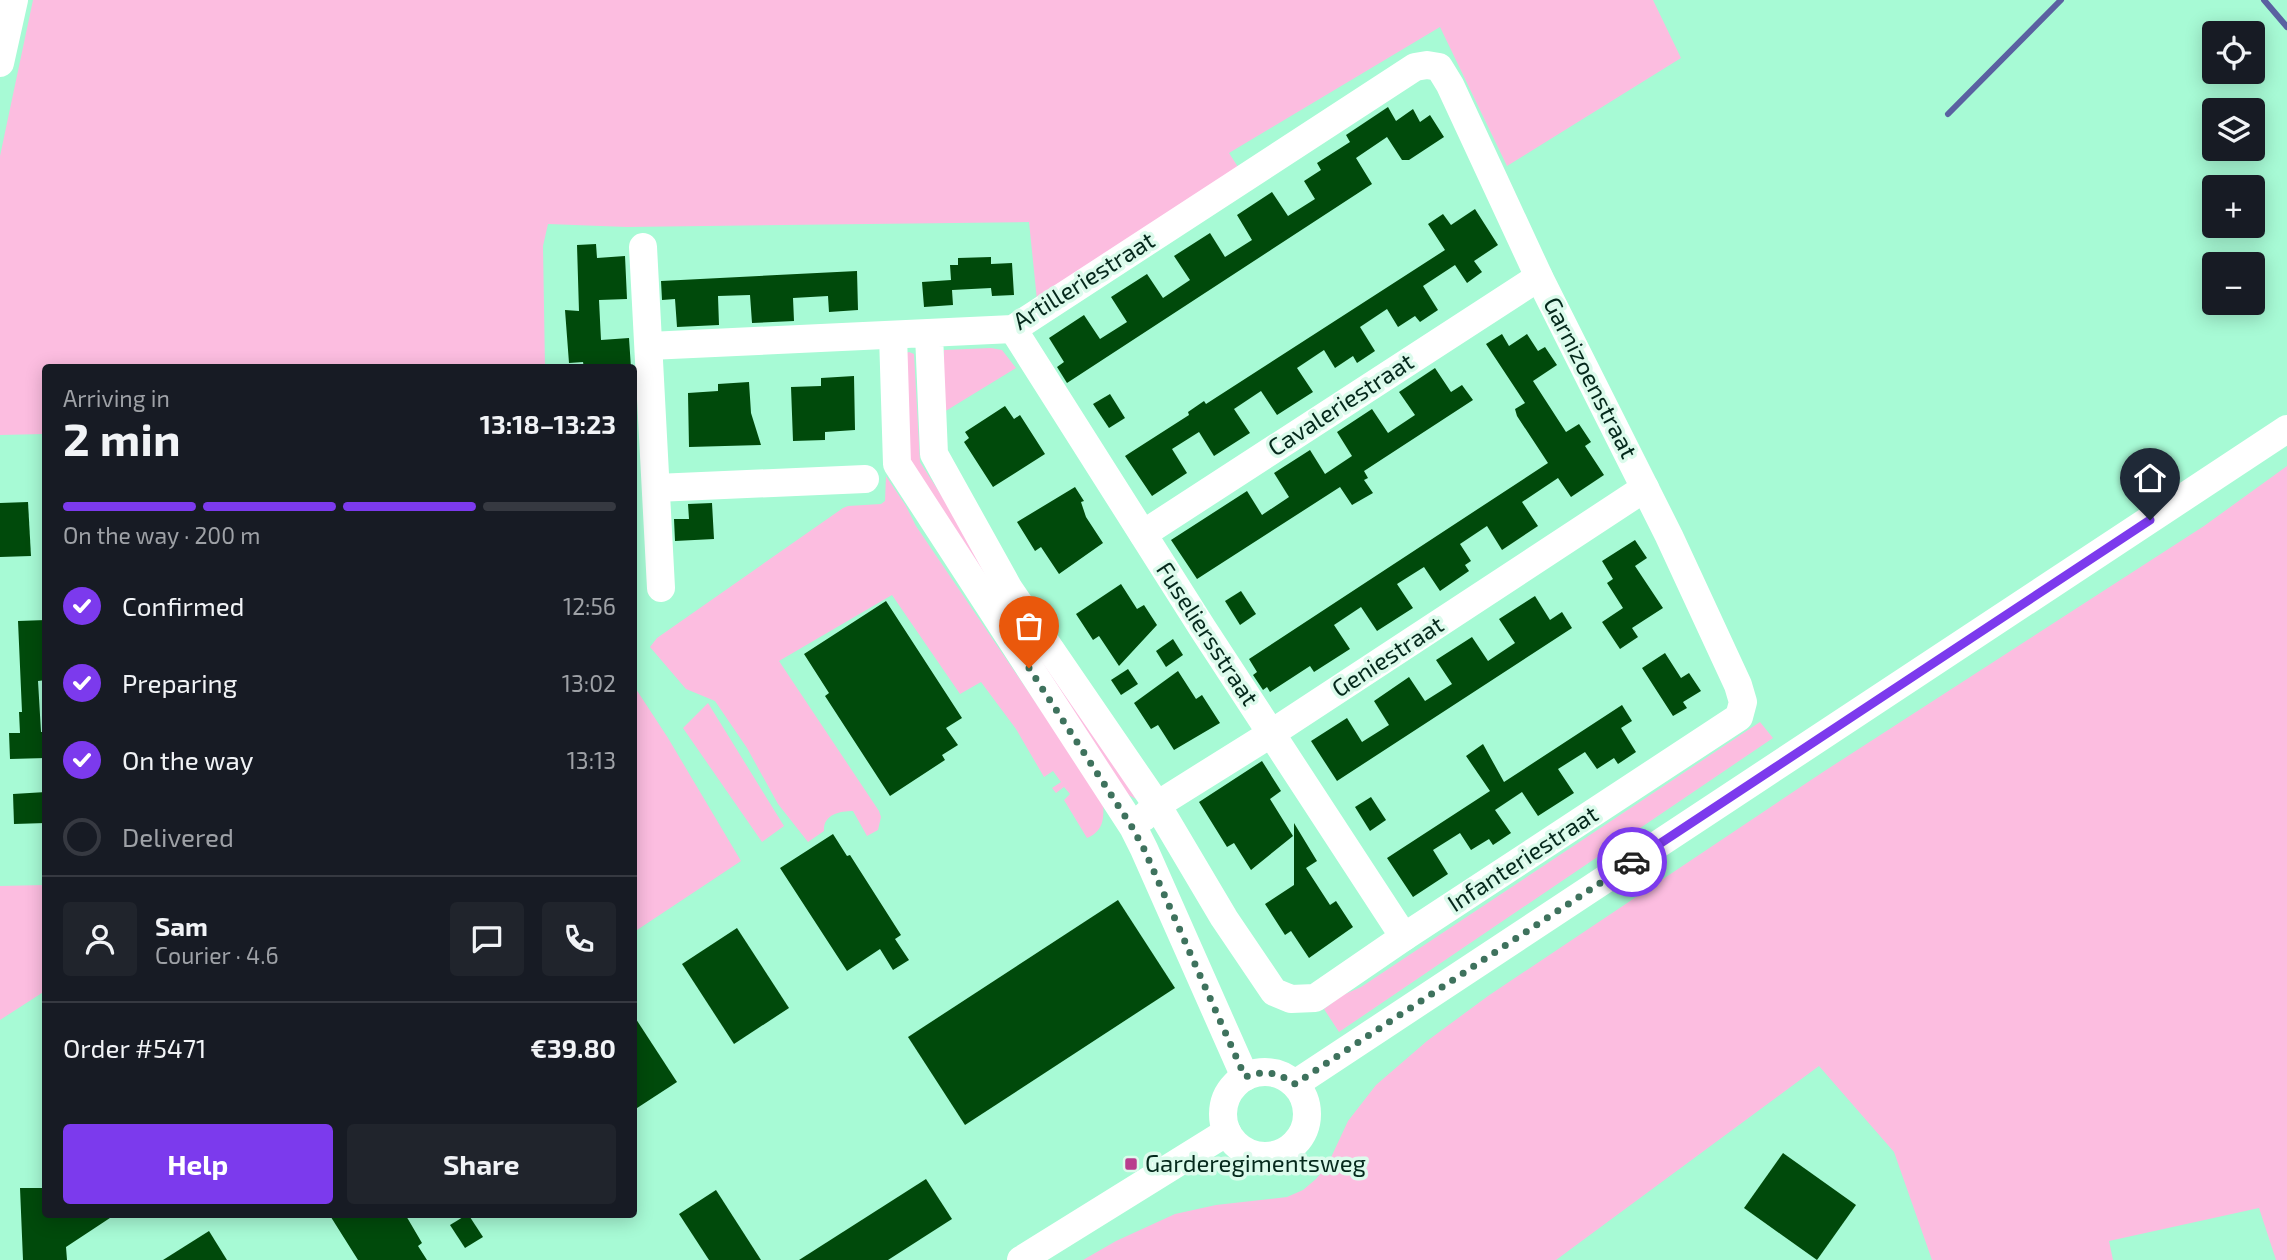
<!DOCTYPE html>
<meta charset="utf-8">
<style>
body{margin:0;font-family:"Exo 2",sans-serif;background:#20242c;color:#f1f3f6;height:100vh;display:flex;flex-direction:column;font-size:26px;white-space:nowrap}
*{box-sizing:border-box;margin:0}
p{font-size:23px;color:#9ea1a6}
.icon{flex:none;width:38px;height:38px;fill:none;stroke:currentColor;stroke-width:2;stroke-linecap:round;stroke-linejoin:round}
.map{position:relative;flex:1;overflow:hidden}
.drawer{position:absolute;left:42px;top:364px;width:595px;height:854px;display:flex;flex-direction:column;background:#171b24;border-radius:7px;box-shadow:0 4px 18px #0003}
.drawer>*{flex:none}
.controls{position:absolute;left:2202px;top:21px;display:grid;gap:14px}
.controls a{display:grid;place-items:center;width:63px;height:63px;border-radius:7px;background:#171b24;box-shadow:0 4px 18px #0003;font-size:35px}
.pin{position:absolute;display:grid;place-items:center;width:60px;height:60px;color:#fff;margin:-72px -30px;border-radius:50% 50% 50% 0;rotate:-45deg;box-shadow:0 0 7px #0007}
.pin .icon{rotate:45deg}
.courier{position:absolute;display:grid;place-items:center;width:70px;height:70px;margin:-35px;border:5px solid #7c3aed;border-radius:50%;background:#fff;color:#222;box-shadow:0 2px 9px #0007}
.headline em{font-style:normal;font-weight:700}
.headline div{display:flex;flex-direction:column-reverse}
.headline{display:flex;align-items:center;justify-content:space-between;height:119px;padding:0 21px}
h1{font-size:46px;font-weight:700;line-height:52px}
.bar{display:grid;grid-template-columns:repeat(4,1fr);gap:10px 7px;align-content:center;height:84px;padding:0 21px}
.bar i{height:9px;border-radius:5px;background:#363941}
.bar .current{background:#7c3aed}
.bar p{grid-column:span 4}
.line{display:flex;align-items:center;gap:18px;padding:0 21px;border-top:2px solid #363941}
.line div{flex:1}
.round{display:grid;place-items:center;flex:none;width:74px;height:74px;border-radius:7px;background:#20242c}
ol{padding:0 21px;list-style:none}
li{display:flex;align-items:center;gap:21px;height:77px}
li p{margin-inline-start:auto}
li .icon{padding:7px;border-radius:50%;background:#7c3aed;color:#fff;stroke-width:4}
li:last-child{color:#9ea1a6}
li i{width:38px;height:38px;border:4px solid #363941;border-radius:50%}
.cta{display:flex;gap:14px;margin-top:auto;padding:14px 21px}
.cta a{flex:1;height:80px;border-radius:7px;background:#7c3aed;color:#fff;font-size:28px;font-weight:700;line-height:80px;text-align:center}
.cta a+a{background:#20242c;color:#f1f3f6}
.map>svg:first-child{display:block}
.green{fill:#fcbde0}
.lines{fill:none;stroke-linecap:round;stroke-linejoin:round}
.stream{stroke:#5a61a1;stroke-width:6}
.building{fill:#004a0b}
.minor{stroke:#fff;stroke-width:28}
.done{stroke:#3e725d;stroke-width:7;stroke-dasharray:0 12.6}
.route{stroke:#7c3aed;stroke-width:9}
.poi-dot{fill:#b93d8e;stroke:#dcfbec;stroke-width:2.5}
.labels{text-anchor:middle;stroke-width:7;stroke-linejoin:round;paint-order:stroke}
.street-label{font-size:24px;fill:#05291c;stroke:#dcfbec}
.poi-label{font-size:24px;fill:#05291c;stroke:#dcfbec;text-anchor:start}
</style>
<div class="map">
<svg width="2287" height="1260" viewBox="0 0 2287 1260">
<rect width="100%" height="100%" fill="#a7fad5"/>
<g class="green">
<path d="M33,0h1620l28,58 -174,108 -67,-139 -211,126 11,17 -203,130 -8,-78 -402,5 -79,-3 -5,22 2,121 -499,1 -1,66 -45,1v-279z"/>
<path d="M991,348l11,2 14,18 -72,44v-62z"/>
<path d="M909,352l5,2 6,108 216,337 -13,-7 -214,-330 -3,-109z"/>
<path d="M2287,466v794h-11l-17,-52 -150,33 4,19h-181l-38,-108 -75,-86 -263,194h-473l33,-19 59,-27 41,-9 71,-8 16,-7 13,-11 11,-13 21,-45 28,-36 51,-44 61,-45 335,-224 381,-246z"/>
<path d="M886,476l20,30 10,20 187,276c1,16 1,29 -16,36l-23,-38 6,-6 -6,-7 -8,6 -4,-5 9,-6 -8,-11 -9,6 -28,-48 -35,-47 -21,12 -68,-99 -113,66 100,150 2,6 -3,13 -11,6 -14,-25c-14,0 -30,4 -29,20l-16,11 -30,-38 -31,-56 -32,-47 -29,-12 -36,-42 7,-9 186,-130 5,-2 33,-2 4,-3z"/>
<path d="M634,686l34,52 73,123 -107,71z"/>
<path d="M708,703l76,123 -22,16 -79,-114z"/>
<path d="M1760,722l13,16 -434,294 -15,-23 19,-14 18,-8z"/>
<path d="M45,885v106l-45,29v-134z"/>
</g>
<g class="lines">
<g class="stream">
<path d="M2264,0l23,27"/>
<path d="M1948,114l113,-114"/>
</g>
</g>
<g class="building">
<path d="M1388,107l8,14 17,-12 7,13 10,-7 14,22 -35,23h-7l-15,-23 -31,21 16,26 -305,199 -10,-16 7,-5 -15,-24 35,-23 16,24 27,-17 -16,-25 36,-23 16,24 27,-18 -16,-24 36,-23 15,24 27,-17 -15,-25 35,-23 16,24 27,-17 -11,-18 17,-11 -4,-7 33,-21 -4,-7z"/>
<path d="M1475,209l23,36 -24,16 8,11 -15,11 -12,-18 -32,21 15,24 -18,12 -5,-6 -17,11 -11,-18 -27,18 15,24 -18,12 -4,-7 -18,12 -11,-18 -27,18 16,24 -36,23 -16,-24 -27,18 16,24 -36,23 -15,-24 -27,17 15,24 -35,23 -27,-40 64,-41 -1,-3 16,-11 2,3 239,-154 -17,-26 15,-10 8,11z"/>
<path d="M596,244l1,14 28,-2 2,43 -28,1 2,40 28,-2 2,30h-47l-1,-6 -14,1 -4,-53 14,1 -2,-66z"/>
<path d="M991,257v7l21,-1 2,32 -22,1 -1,-8 -39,2 1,15 -29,2 -2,-25 29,-2 -1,-15h8v-7z"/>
<path d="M857,271l1,39 -29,2 -1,-16 -35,2 1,23 -42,2 -2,-28 -32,1 1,29 -42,2 -2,-28 -13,1 -1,-19z"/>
<path d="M1502,334l7,12 18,-12 11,17 7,-4 12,18 -24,16 33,51 13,-8 12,18 -6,4 19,29 -33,22 -13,-19 -36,24 16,24 -36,24 -15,-24 -27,18 11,17 -6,4 4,6 -29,20 -16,-24 -27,17 16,24 -36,23 -16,-24 -27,18 16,24 -36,23 -4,-6 -40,26 -3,-5 -4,3 -10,-15 4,-3 -8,-13 299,-196 -31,-47 -2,-7 10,-6 -39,-59z"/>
<path d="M1435,368l16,24 11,-7 11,15 -109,71 4,7 -4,2 9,13 -21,12 -12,-18 -143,92 -26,-39 76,-49 15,24 27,-18 -15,-24 36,-23 15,24 27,-18 -15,-24 35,-23 16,24 27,-18 -16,-23z"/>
<path d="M854,376l1,54 -30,2v8l-32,1 -2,-54 30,-1v-8z"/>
<path d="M749,382l2,31 10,32 -72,2 -1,-54 30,-2v-7z"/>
<path d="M1110,394l15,24 -16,10 -16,-24z"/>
<path d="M1005,406l9,13 6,-4 25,39 -52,33 -29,-45 5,-4 -4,-6z"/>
<path d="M1075,487l9,14 -3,1 5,15 17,26 -44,31 -18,-27 -6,4 -18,-29z"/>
<path d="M28,502l3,54 -31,1v-54z"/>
<path d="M712,503l2,36 -39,2 -1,-22h15l-1,-15z"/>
<path d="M1635,540l12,18 -12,8 28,42 -31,20 6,9 -18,12 -18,-27 21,-14 -16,-25 6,-4 -11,-18z"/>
<path d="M1121,584l16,25 7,-4 13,20 -38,41 -20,-30 -6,4 -17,-26z"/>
<path d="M1241,591l15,23 -16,11 -15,-24z"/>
<path d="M1535,596l15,24 12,-8 10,16 -235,153 -26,-40 36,-23 15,24 27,-17 -15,-24 35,-24 16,24 27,-17 -16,-24 36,-23 16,24 27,-18 -16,-24z"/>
<path d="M886,601l76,117 -16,10 12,17 -16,10 3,5 -55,36 -65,-100 4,-3 -25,-39z"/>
<path d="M46,620v60l-8,1 3,51h5v26l-36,1 -1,-26h11l-1,-21h3l-4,-91z"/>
<path d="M1173,639l10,16 -17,12 -10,-16z"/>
<path d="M1665,653l16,25 8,-5 12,18 -18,11 4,6 -14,8 -31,-48z"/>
<path d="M1128,669l10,15 -17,11 -10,-15z"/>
<path d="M1178,671l18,28 6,-4 18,28 -46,27 -16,-25 -7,4 -17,-26z"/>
<path d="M1622,705l10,16 -11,7 15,24 -18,12 -4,-6 -17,11 -12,-17 -27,17 16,24 -36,23 -16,-24 -27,18 16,23 -18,12 -4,-6 -18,11 -11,-17 -27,17 15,24 -35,23 -26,-39 103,-67 -24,-35 17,-12 21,38z"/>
<path d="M1262,761l19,30 -11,8 23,37 -42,34 -17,-27 -7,4 -28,-45z"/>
<path d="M46,792v31l-32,1 -1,-30z"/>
<path d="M1371,797l15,23 -16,11 -15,-24z"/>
<path d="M1294,823l23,38 -11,7 24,37 6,-4 17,26 -44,31 -18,-27 -6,4 -20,-31 29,-19z"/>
<path d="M833,834l14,22 3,-1 51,80 -6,4 14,21 -16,10 -13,-21 -33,22 -67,-103z"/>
<path d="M1118,900l57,88 -210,137 -57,-88z"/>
<path d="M737,928l52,80 -55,36 -52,-80z"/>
<path d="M634,1016l43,66 -43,28z"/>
<path d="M1783,1153l73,52 -39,55 -73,-52z"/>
<path d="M926,1179l26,40 -64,41h-89z"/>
<path d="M20,1188h26v26h70l-50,33 1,13h-44z"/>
<path d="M716,1190l45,70h-52l-30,-46z"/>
<path d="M329,1214h76l17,29 -4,3 9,14h-69z"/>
<path d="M468,1214l15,23 -18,11 -15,-23z"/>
<path d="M209,1231l18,29h-64z"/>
</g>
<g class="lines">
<g class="minor">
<path d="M0,63l14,-63"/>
<path d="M643,247l18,341"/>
<path d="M1013,329l190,300 201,308"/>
<path d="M893,335l4,129 236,363 11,22 101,228"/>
<path d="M649,346l364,-17 402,-262 12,-2 12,2 11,18 89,192 130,259 69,149 5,17 -4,15 -335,220 -89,61 -24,1 -17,-7 -50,-74 -67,-113 -148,-216 -75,-135 -5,-120"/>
<path d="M656,488l209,-9"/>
<path d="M1143,534l396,-257"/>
<path d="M1144,817l13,-12 115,-72 373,-245"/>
<circle cx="1265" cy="1114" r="42"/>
<path d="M1295,1084l992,-655"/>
<path d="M1021,1260l206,-128"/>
</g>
</g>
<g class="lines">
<path class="done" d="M1029,668l103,159 12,22 101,228c19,-7 33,-5 50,7l337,-222"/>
<path class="route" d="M1632,862l518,-342"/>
</g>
<rect class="poi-dot" x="1124" y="1157" width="14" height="14" rx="3.5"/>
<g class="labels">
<g class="street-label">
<text transform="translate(1084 281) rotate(-32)" y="8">Artilleriestraat</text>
<text transform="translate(1590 378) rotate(63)" y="8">Garnizoenstraat</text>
<text transform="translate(1341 405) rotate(-33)" y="8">Cavaleriestraat</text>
<text transform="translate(1207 634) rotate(57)" y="8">Fuseliersstraat</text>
<text transform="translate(1388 657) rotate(-33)" y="8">Geniestraat</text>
<text transform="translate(1523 859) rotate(-33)" y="8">Infanteriestraat</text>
</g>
<g class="poi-label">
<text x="1145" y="1172">Garderegimentsweg</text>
</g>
</g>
</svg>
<div class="controls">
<a><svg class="icon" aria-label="locate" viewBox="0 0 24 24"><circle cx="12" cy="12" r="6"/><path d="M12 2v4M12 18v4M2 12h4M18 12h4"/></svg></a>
<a><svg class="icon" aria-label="layers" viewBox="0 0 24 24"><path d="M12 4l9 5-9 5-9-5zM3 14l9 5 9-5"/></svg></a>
<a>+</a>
<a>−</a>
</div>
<div class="pin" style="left:1029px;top:668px;background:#ea580c"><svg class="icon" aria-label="bag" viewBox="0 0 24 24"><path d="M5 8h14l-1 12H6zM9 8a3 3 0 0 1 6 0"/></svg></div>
<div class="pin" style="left:2150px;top:520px;background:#1f2937"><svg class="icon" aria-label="home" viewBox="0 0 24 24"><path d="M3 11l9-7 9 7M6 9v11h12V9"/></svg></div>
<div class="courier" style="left:1632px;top:862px"><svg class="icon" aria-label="car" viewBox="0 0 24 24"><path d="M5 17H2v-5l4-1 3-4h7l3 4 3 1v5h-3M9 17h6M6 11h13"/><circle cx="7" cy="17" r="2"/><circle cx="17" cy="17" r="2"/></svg></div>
<section class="drawer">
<div class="headline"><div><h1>2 min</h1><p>Arriving in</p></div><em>13:18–13:23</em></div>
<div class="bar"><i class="current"></i><i class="current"></i><i class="current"></i><i></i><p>On the way · 200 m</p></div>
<ol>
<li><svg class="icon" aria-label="check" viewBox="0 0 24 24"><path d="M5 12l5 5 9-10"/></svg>Confirmed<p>12:56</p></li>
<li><svg class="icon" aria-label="check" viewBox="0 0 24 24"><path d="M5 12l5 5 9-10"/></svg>Preparing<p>13:02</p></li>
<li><svg class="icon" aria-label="check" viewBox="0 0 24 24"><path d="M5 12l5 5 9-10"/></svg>On the way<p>13:13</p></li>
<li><i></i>Delivered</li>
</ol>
<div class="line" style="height:126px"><a class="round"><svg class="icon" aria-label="person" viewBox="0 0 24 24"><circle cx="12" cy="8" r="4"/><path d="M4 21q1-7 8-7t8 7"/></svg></a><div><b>Sam</b><p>Courier · 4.6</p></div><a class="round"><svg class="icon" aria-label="chat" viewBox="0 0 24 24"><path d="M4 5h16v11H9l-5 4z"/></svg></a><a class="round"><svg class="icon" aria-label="phone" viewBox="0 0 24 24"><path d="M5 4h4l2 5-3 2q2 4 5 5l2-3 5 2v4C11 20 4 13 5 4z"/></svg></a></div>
<div class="line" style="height:91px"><div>Order #5471</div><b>€39.80</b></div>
<div class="cta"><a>Help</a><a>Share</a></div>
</section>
</div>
